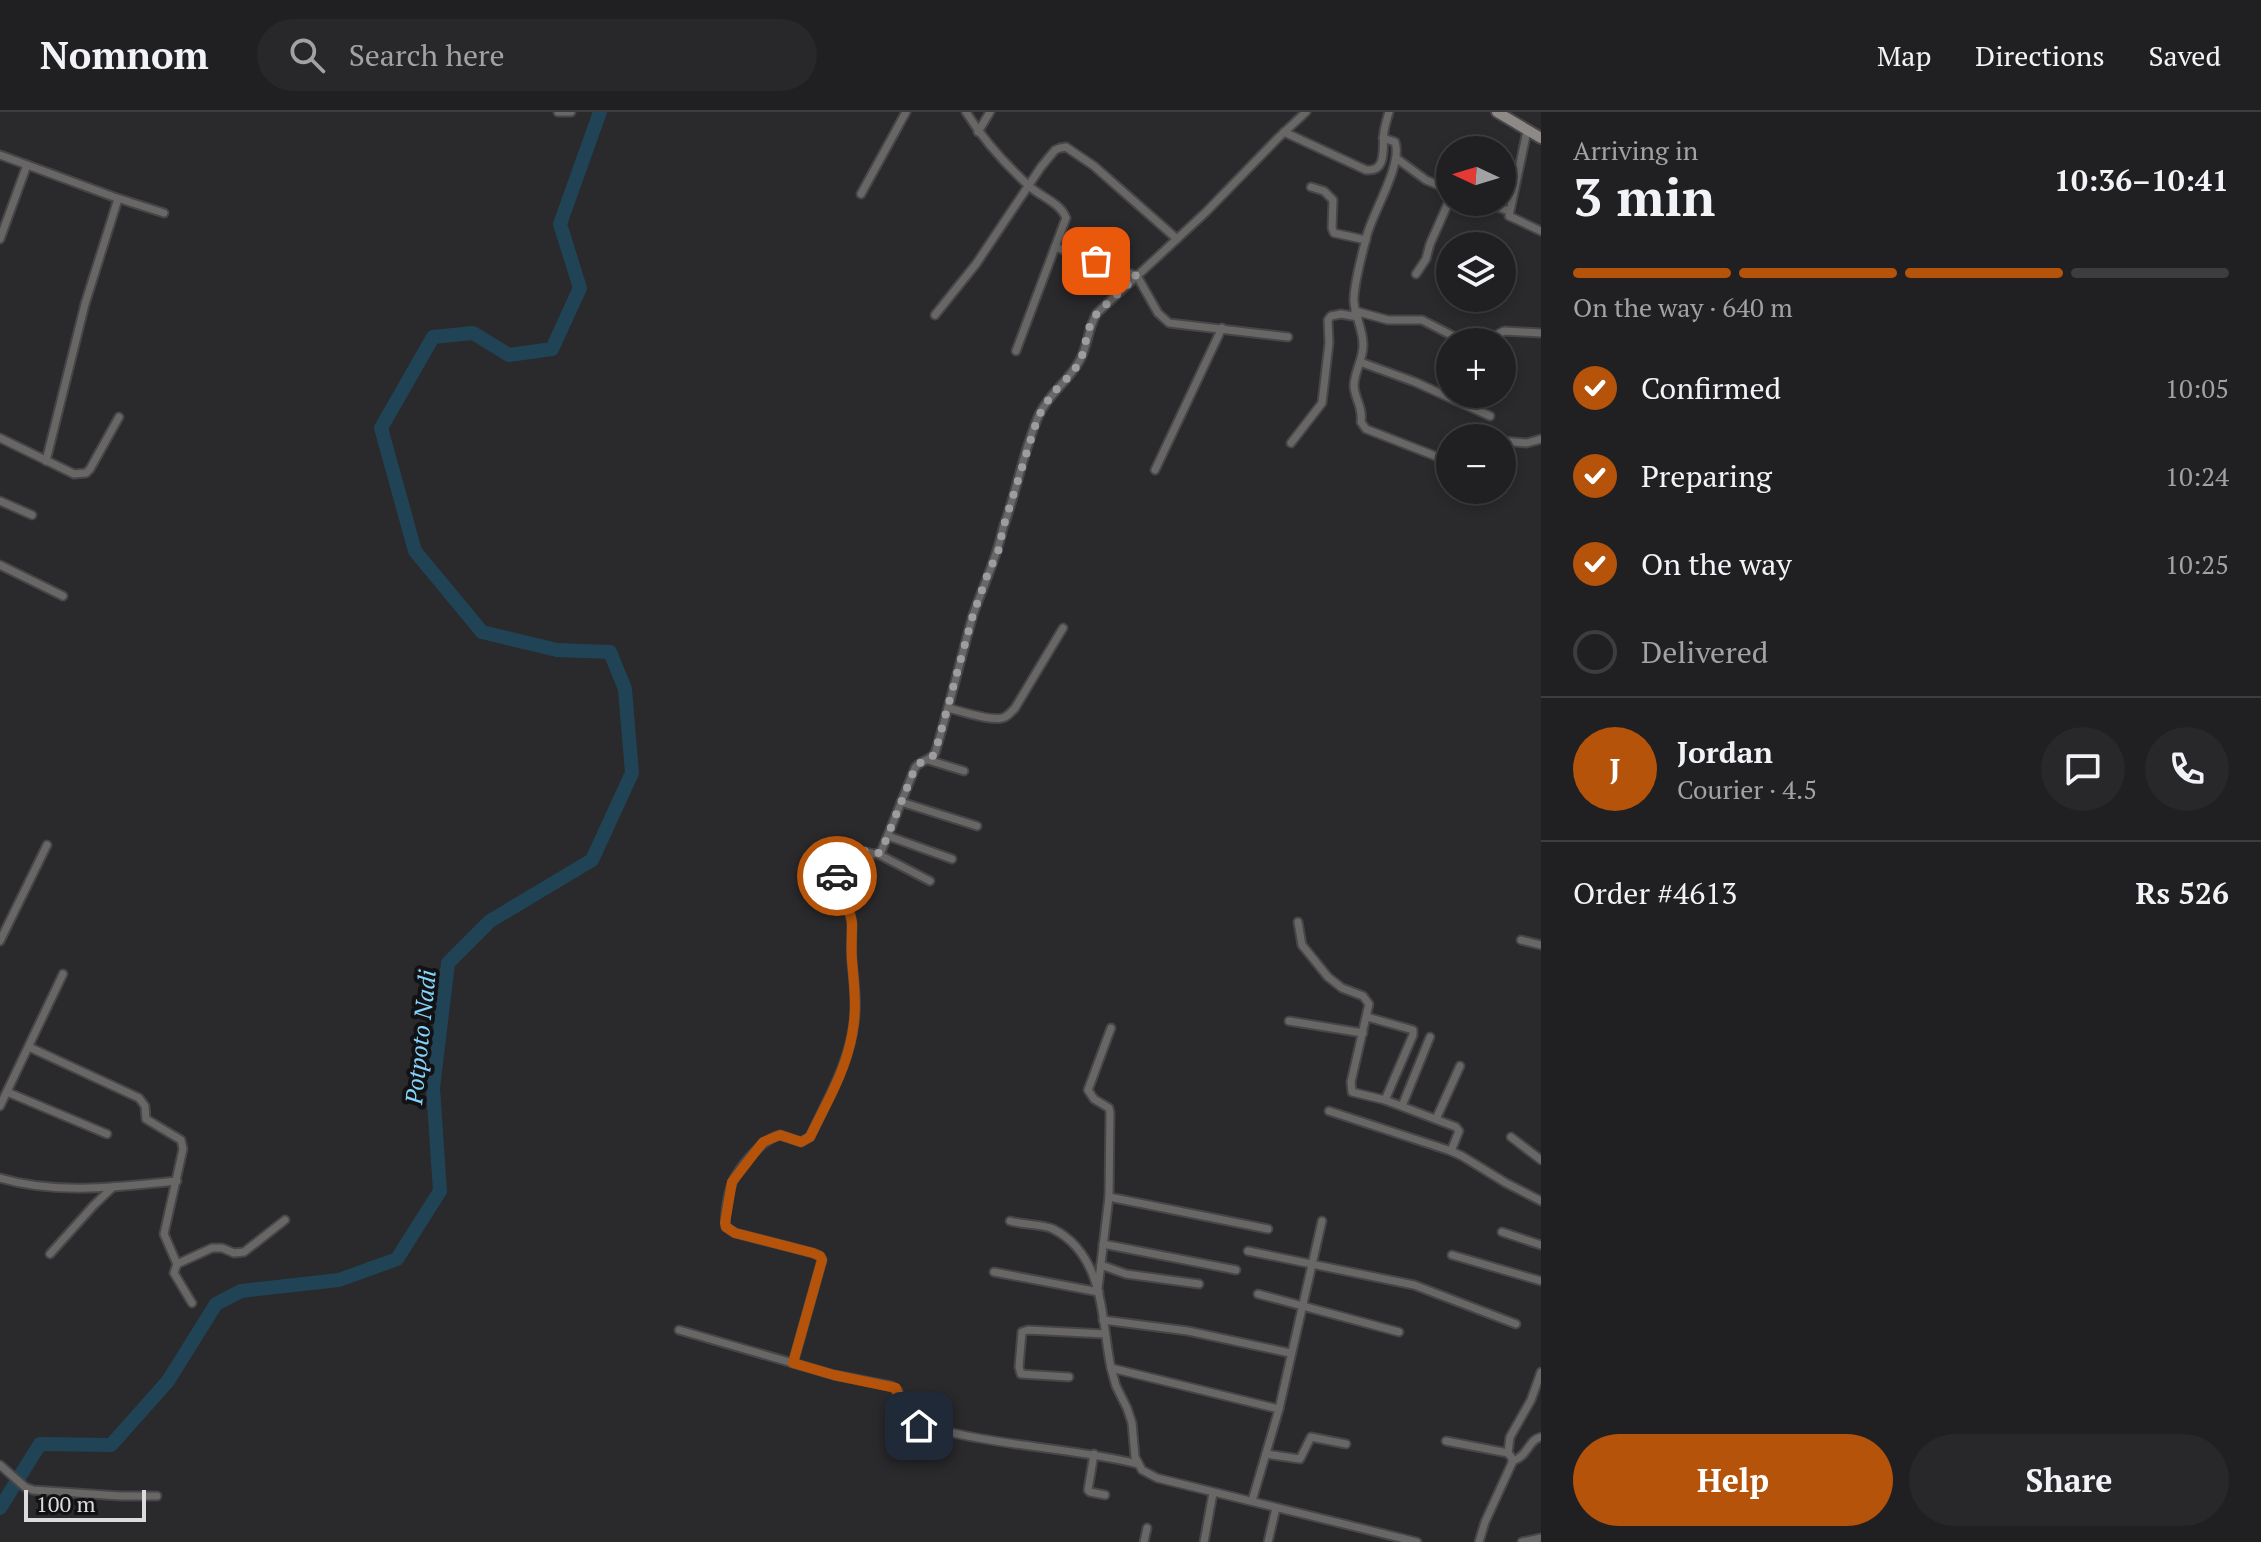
<!DOCTYPE html>
<meta charset="utf-8">
<style>
body{margin:0;font-family:"PT Serif",serif;background:#28272a;color:#f1f3f6;height:100vh;display:flex;flex-direction:column;font-size:30px;white-space:nowrap}
*{box-sizing:border-box;margin:0}
p{font-size:26px;color:#a2a2a5}
.icon{flex:none;width:44px;height:44px;fill:none;stroke:currentColor;stroke-width:2;stroke-linecap:round;stroke-linejoin:round}
.map{position:relative;flex:1;overflow:hidden}
.side{display:flex;flex-direction:column;background:#201f21;width:720px}
.side>*{flex:none}
.needle{width:52px;rotate:274deg}
.buttons{position:absolute;left:1436px;top:24px;display:grid;gap:16px}
.buttons a{display:grid;place-items:center;width:80px;height:80px;border-radius:50%;background:#201f21;box-shadow:0 4px 12px #0003,0 0 0 2px #3d3d3f;font-size:40px}
.scale{position:absolute;left:24px;bottom:20px;width:122px;box-sizing:border-box;padding-left:8px;border:4px solid #dbdbdd;border-top:0;font-size:22px;line-height:28px;white-space:nowrap;color:#dbdbdd;-webkit-text-stroke:6px #121214;paint-order:stroke}
.pin{position:absolute;display:grid;place-items:center;width:68px;height:68px;color:#fff;margin:-34px;border-radius:16px;box-shadow:0 4px 12px #0006}
.courier{position:absolute;display:grid;place-items:center;width:80px;height:80px;margin:-40px;border:6px solid #b45309;border-radius:50%;background:#fff;color:#222;box-shadow:0 2px 10px #0007}
.summary em{font-style:normal;font-weight:700}
.summary div{display:flex;flex-direction:column-reverse}
.summary{display:flex;align-items:center;justify-content:space-between;height:136px;padding:0 32px}
h1{font-size:52px;font-weight:700;line-height:60px}
.bar{display:grid;grid-template-columns:repeat(4,1fr);gap:12px 8px;align-content:center;height:96px;padding:0 32px}
.bar i{height:10px;border-radius:6px;background:#3d3d3f}
.bar .on{background:#b45309}
.bar p{grid-column:span 4}
.line{display:flex;align-items:center;gap:20px;padding:0 32px;border-top:2px solid #3d3d3f}
.line div{flex:1}
.round{display:grid;place-items:center;flex:none;width:84px;height:84px;border-radius:42px;background:#28272a}
ol{padding:0 32px;list-style:none}
li{display:flex;align-items:center;gap:24px;height:88px}
li p{margin-inline-start:auto}
li .icon{padding:8px;border-radius:50%;background:#b45309;color:#fff;stroke-width:4}
li:last-child{color:#a2a2a5}
li i{width:44px;height:44px;border:4px solid #3d3d3f;border-radius:50%}
.primary-button{display:flex;gap:16px;margin-top:auto;padding:16px 32px}
.primary-button a{flex:1;height:92px;border-radius:48px;background:#b45309;color:#fff;font-size:32px;font-weight:700;line-height:92px;text-align:center}
.primary-button a+a{background:#28272a;color:#f1f3f6}
header{display:flex;align-items:center;gap:48px;box-sizing:border-box;height:112px;padding:0 40px;background:#201f21;border-bottom:2px solid #3d3d3f}
header strong{font-size:38px}
nav{display:flex;gap:44px;margin-inline-start:auto;font-size:28px}
.search{width:560px;height:72px;background:#28272a;display:flex;align-items:center;gap:20px;box-sizing:border-box;padding:0 28px;border-radius:44px;color:#a2a2a5;font-size:30px}
main{display:flex;flex:1;min-height:0}
.map>svg:first-child{display:block}
.lines{fill:none;stroke-linecap:round;stroke-linejoin:round}
.river{stroke:#204456;stroke-width:14}
.minor-casing{stroke:#464548;stroke-width:11}
.secondary-casing{stroke:#464548;stroke-width:14}
.minor{stroke:#696766;stroke-width:7}
.secondary{stroke:#8c8987;stroke-width:10}
.done{stroke:#9d9d9f;stroke-width:8;stroke-dasharray:0 14.4}
.route{stroke:#b45309;stroke-width:10}
.labels{text-anchor:middle;stroke-width:8;stroke-linejoin:round;paint-order:stroke}
.water-label{font-size:24px;font-style:italic;fill:#85d3fb;stroke:#121214}
</style>
<header>
<strong>Nomnom</strong>
<div class="search"><svg class="icon" aria-label="search" viewBox="0 0 24 24"><circle cx="10" cy="10" r="6"/><path d="M15 15l6 6"/></svg>Search here</div>
<nav><a>Map</a><a>Directions</a><a>Saved</a></nav>
</header>
<main>
<div class="map">
<svg width="1541" height="1430" viewBox="0 0 1541 1430">
<rect width="100%" height="100%" fill="#2a292c"/>
<g class="lines">
<path class="river" d="M0,1396l40,-64 71,1 57,-64 48,-77 25,-13 98,-11 58,-21 43,-68 -7,-103 15,-125 42,-42 102,-61 40,-87 -7,-84 -15,-37 -53,-2 -75,-18 -67,-81 -34,-123 52,-91 40,-4 36,22 43,-6 28,-61 -20,-64 40,-112"/>
<g class="minor-casing">
<g id="minor">
<path d="M558,0h13"/>
<path d="M966,0c18,29 37,50 62,73 12,12 32,17 38,33l-50,133"/>
<path d="M1527,19l-18,85 32,15"/>
<path d="M978,20l12,-20"/>
<path d="M1284,20l82,38c22,2 16,-23 18,-38 1,-7 3,-13 5,-20"/>
<path d="M1383,26l12,4c8,22 -22,70 -28,93 -4,15 -14,54 -13,67 1,14 9,28 9,42 1,15 -9,27 -9,42 1,14 9,20 7,36l5,7 82,32"/>
<path d="M0,43l114,42 50,16"/>
<path d="M1396,46l30,22 24,10"/>
<path d="M1311,75l13,4 9,9 -1,28 2,5 32,7"/>
<path d="M861,82l45,-82"/>
<path d="M1483,90l26,9"/>
<path d="M0,127l27,-74"/>
<path d="M1055,135l82,29 21,37 11,10 119,14"/>
<path d="M1416,162l10,-15 4,-15 20,-45"/>
<path d="M1355,199l33,9h34l33,17 17,5"/>
<path d="M935,203l41,-51 65,-97 14,-17 5,-2 6,-1 28,19 83,73"/>
<path d="M1484,230c10,-1 12,-9 21,-11l36,2"/>
<path d="M1360,250l55,20 75,34"/>
<path d="M0,326l74,36 12,-1 4,-4 29,-52"/>
<path d="M1502,329l25,2 14,-4"/>
<path d="M1291,331l31,-40 7,-60 -1,-23 3,-4 10,-2 17,3"/>
<path d="M46,349l39,-157 33,-105"/>
<path d="M1155,358l67,-142"/>
<path d="M0,389l32,14"/>
<path d="M0,453l63,31"/>
<path d="M948,596c13,3 46,15 57,9 4,-2 7,-6 10,-9l48,-80"/>
<path d="M928,648l36,11"/>
<path d="M901,690l76,24"/>
<path d="M888,724l64,23"/>
<path d="M878,742l52,27"/>
<path d="M1298,810l4,23 26,32 14,11 21,8 6,8 -18,78 1,10 33,8 71,27 3,4 -8,20"/>
<path d="M1521,828l20,5"/>
<path d="M0,829l47,-96"/>
<path d="M1367,905l46,13v5l-28,65"/>
<path d="M1289,909l74,12"/>
<path d="M29,935l110,51 6,8 1,13 35,21 2,9 -19,85 13,30 -3,9 18,30"/>
<path d="M7,980l100,42"/>
<path d="M0,994l63,-132"/>
<path d="M1402,994l28,-69"/>
<path d="M1329,999l122,40 11,5 44,27 35,18"/>
<path d="M1436,1007l24,-53"/>
<path d="M1511,1025l30,23"/>
<path d="M0,1066c57,17 118,9 177,3"/>
<path d="M1109,1085l159,32"/>
<path d="M1010,1109c13,4 33,3 43,8 52,26 48,91 58,139"/>
<path d="M1502,1120l39,13"/>
<path d="M1103,1132l133,26"/>
<path d="M1248,1139l166,34 102,39"/>
<path d="M50,1142l44,-49 19,-18"/>
<path d="M1452,1143l89,26"/>
<path d="M177,1152l35,-16h10l12,5 10,-1 41,-32"/>
<path d="M1101,1153l25,9 73,10"/>
<path d="M994,1160l105,20"/>
<path d="M1098,1176l11,-91 1,-84 -1,-5 -15,-9 -6,-9 23,-62"/>
<path d="M1258,1182l141,38"/>
<path d="M1103,1208l85,11 102,22"/>
<path d="M679,1218l155,45 57,11 7,5 1,25c16,12 36,13 54,17 61,14 124,16 185,31"/>
<path d="M793,1251l29,-103 -2,-4 -7,-3 -78,-20 -9,-6c-2,-12 3,-40 9,-50 9,-15 28,-38 45,-42l21,7 9,-5c17,-37 39,-73 44,-114 3,-21 0,-40 -2,-61 -1,-12 0,-25 0,-37 -1,-28 -35,-53 3,-76l19,5 7,-2 34,-84c5,-8 15,-7 20,-15 14,-45 25,-92 38,-138 10,-29 24,-57 30,-87 14,-37 20,-77 36,-113 10,-22 30,-34 41,-55 8,-15 8,-32 17,-47l109,-101 72,-74 28,-26"/>
<path d="M1069,1265l-48,-3 -2,-7 3,-35 6,-2 77,4"/>
<path d="M1279,1297l43,-188"/>
<path d="M1446,1329l62,12"/>
<path d="M1094,1342l-6,36 2,2 15,3"/>
<path d="M1266,1342l34,5 11,-22 35,7"/>
<path d="M1513,1349c16,-6 15,-21 28,-24"/>
<path d="M0,1353l25,22 8,3 87,6h37"/>
<path d="M1252,1389l27,-92 -168,-41 5,18 11,22 5,15 3,34 7,13 15,8 260,64"/>
<path d="M1144,1430l3,-14"/>
<path d="M1204,1430l9,-49"/>
<path d="M1268,1430l8,-34"/>
<path d="M1479,1430l6,-20 27,-59v-5l-4,-5 2,-16 21,-37 10,-28"/>
<path d="M1522,1430l19,-4"/>
</g>
</g>
<g class="secondary-casing">
<path id="secondary" d="M1497,0l44,26"/>
</g>
<use href="#minor" class="minor"/>
<use href="#secondary" class="secondary"/>
</g>
<g class="lines">
<path class="done" d="M837,764l2,-8 13,-18c10,-3 19,7 29,2l34,-84c5,-8 15,-7 20,-15l38,-138 14,-39 12,-27 4,-21 35,-111 14,-23 22,-23 8,-15 7,-28 8,-15 40,-37 -41,-15"/>
<path class="route" d="M837,764c1,17 13,30 15,47 0,12 -1,25 0,37 3,35 6,57 -4,92 -8,29 -25,58 -38,85l-9,5 -21,-7 -17,7 -31,40 -7,41 1,4 9,6 78,20 7,3 2,4 -29,103 41,12 62,13 2,8 1,20 20,10"/>
</g>
<g class="labels">
<g class="water-label">
<text transform="translate(421 925) rotate(-84)" y="8">Potpoto Nadi</text>
</g>
</g>
</svg>
<div class="buttons">
<a><svg class="needle" viewBox="-14 -14 28 28"><path d="M0-13l5 13h-10z" fill="#e53935"/><path d="M0 13l5-13h-10z" fill="#a2a2a5"/></svg></a>
<a><svg class="icon" aria-label="layers" viewBox="0 0 24 24"><path d="M12 4l9 5-9 5-9-5zM3 14l9 5 9-5"/></svg></a>
<a>+</a>
<a>−</a>
</div>
<div class="scale">100 m</div>
<div class="pin" style="left:1096px;top:149px;background:#ea580c"><svg class="icon" aria-label="bag" viewBox="0 0 24 24"><path d="M5 8h14l-1 12H6zM9 8a3 3 0 0 1 6 0"/></svg></div>
<div class="pin" style="left:919px;top:1314px;background:#1f2937"><svg class="icon" aria-label="home" viewBox="0 0 24 24"><path d="M3 11l9-7 9 7M6 9v11h12V9"/></svg></div>
<div class="courier" style="left:837px;top:764px"><svg class="icon" aria-label="car" viewBox="0 0 24 24"><path d="M5 17H2v-5l4-1 3-4h7l3 4 3 1v5h-3M9 17h6M6 11h13"/><circle cx="7" cy="17" r="2"/><circle cx="17" cy="17" r="2"/></svg></div>
</div>
<section class="side">
<div class="summary"><div><h1>3 min</h1><p>Arriving in</p></div><em>10:36–10:41</em></div>
<div class="bar"><i class="on"></i><i class="on"></i><i class="on"></i><i></i><p>On the way · 640 m</p></div>
<ol>
<li><svg class="icon" aria-label="check" viewBox="0 0 24 24"><path d="M5 12l5 5 9-10"/></svg>Confirmed<p>10:05</p></li>
<li><svg class="icon" aria-label="check" viewBox="0 0 24 24"><path d="M5 12l5 5 9-10"/></svg>Preparing<p>10:24</p></li>
<li><svg class="icon" aria-label="check" viewBox="0 0 24 24"><path d="M5 12l5 5 9-10"/></svg>On the way<p>10:25</p></li>
<li><i></i>Delivered</li>
</ol>
<div class="line" style="height:144px"><b class="round" style="background:#b45309;color:#fff">J</b><div><b>Jordan</b><p>Courier · 4.5</p></div><a class="round"><svg class="icon" aria-label="chat" viewBox="0 0 24 24"><path d="M4 5h16v11H9l-5 4z"/></svg></a><a class="round"><svg class="icon" aria-label="phone" viewBox="0 0 24 24"><path d="M5 4h4l2 5-3 2q2 4 5 5l2-3 5 2v4C11 20 4 13 5 4z"/></svg></a></div>
<div class="line" style="height:104px"><div>Order #4613</div><b>Rs 526</b></div>
<div class="primary-button"><a>Help</a><a>Share</a></div>
</section>
</main>
